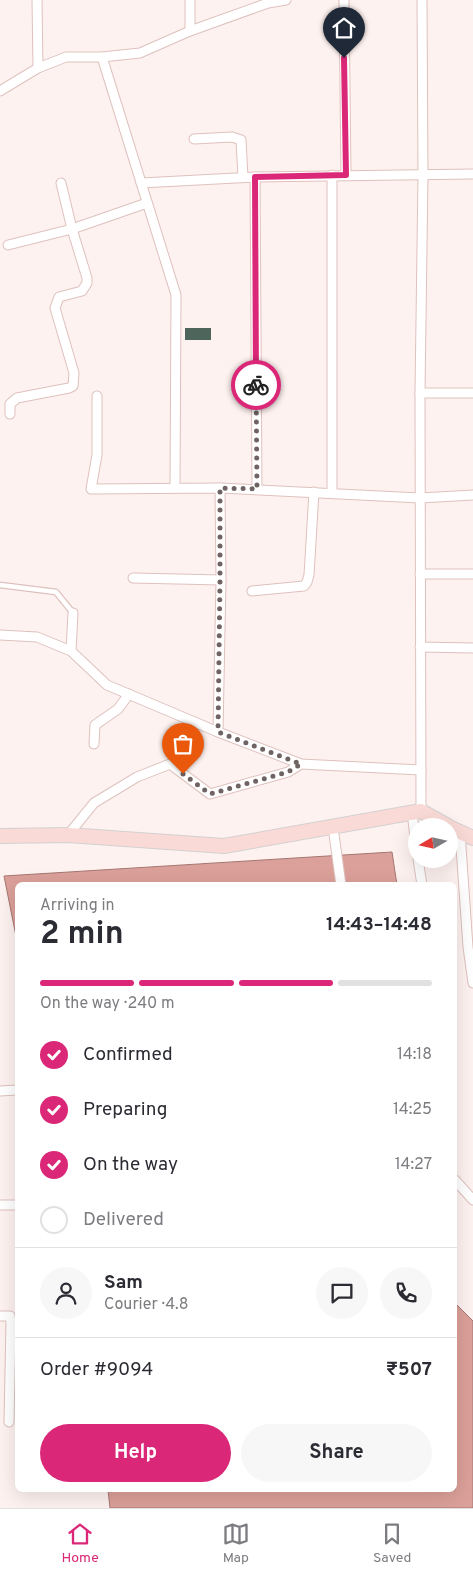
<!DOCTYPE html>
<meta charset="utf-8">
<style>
body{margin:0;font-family:Overpass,sans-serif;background:#f7f7f7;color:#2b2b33;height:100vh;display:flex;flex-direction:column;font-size:19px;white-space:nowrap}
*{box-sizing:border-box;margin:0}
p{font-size:16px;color:#7c7c81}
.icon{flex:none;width:28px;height:28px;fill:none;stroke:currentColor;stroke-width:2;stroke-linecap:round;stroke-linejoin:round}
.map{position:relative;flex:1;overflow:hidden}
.sheet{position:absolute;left:15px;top:882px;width:442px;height:610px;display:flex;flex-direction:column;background:#fff;border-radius:8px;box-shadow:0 5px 20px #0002}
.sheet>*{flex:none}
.needle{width:32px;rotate:261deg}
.buttons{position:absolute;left:408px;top:818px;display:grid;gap:10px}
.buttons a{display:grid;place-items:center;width:50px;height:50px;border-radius:50%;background:#fff;box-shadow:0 5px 20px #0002;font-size:25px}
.pin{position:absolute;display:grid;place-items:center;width:42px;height:42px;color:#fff;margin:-51px -21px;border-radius:50% 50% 50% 0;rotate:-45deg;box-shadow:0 0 5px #0007}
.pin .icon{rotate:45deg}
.courier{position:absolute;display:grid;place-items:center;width:50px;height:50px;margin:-25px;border:4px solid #db2777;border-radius:50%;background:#fff;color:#222;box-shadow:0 1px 6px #0007}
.head em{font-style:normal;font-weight:700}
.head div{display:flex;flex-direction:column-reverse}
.head{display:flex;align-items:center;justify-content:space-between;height:85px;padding:0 25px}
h1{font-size:32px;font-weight:700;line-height:38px}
.bar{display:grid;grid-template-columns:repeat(4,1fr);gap:8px 5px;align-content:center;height:60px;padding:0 25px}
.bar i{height:6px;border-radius:4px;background:#e1e1e2}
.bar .active{background:#db2777}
.bar p{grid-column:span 4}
.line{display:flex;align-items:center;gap:12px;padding:0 25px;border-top:1px solid #e1e1e2}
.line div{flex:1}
.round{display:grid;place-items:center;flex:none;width:52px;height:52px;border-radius:26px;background:#f7f7f7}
ol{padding:0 25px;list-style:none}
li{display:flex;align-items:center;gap:15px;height:55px}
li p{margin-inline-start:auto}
li .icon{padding:5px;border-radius:50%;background:#db2777;color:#fff;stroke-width:4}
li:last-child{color:#7c7c81}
li i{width:28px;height:28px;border:2px solid #e1e1e2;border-radius:50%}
.cta{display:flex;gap:10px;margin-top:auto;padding:10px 25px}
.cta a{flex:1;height:58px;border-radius:30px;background:#db2777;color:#fff;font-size:20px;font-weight:700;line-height:58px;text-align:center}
.cta a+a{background:#f7f7f7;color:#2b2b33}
.tab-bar{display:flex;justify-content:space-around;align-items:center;height:70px;border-top:1px solid #e1e1e2;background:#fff;font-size:14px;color:#7c7c81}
.tab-bar a{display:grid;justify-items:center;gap:2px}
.tab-bar .active{color:#db2777}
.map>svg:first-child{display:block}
.water{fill:#dba099;stroke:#a47772}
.building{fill:#4d655a}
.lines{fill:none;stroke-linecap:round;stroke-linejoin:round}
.lane-casing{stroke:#dec1bd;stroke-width:7}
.street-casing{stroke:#dec1bd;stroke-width:11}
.primary-casing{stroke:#d3d1d1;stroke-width:16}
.lane{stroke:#fff;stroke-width:4.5}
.street{stroke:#fff;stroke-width:9}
.primary{stroke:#f9dad6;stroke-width:14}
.done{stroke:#6f6463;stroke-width:5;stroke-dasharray:0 9}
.route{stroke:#db2777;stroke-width:6}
</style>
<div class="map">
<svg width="473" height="1508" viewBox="0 0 473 1508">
<rect width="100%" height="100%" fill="#fef2f0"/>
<g class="water">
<path d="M392,852l5,33h-379l-1,56 -13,-65z"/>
<path d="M455,1303l18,18v187h-363l-2,-18h347z"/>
</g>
<rect class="building" x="185" y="328" width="26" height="12"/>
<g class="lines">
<g class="lane-casing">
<path id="lane" d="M0,585l56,7 17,21"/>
</g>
<g class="street-casing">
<g id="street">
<path d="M37,0l1,68"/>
<path d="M344,0l2,175"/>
<path d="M190,31v-31"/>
<path d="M102,57l74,238 -1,193"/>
<path d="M0,91l38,-23 28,-11h36l38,-4 50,-22 78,-28 18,-3"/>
<path d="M194,139l38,-2 9,3 2,37"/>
<path d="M332,175v318"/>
<path d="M255,177l2,312"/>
<path d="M141,183l114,-6 218,-3"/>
<path d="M8,245l64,-16 -11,-46"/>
<path d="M420,393h53"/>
<path d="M97,396v59l-6,34 129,-1 200,10 53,-3"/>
<path d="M10,414v-10l7,-6 52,-10 4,-2 1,-13 -19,-65 4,-11 23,-6 5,-8v-5l-15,-49 75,-26"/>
<path d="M420,574h53"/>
<path d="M133,578l88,2"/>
<path d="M252,591l52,-5 3,-4 2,-7 5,-83"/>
<path d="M0,635l37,2 34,14 36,34 111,47 83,32 120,6"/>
<path d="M420,647l53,1"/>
<path d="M71,651l2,-38"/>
<path d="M218,732l3,-152 -1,-92"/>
<path d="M94,744l1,-19 23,-16 11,-15"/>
<path d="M421,811l-1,-418 3,-219 -1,-174"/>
<path d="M412,812l4,34"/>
<path d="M333,827l8,58"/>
<path d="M460,833l8,114 5,36"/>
<path d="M68,835l26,-32 43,-26 33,-13 40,30 78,-22 13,-8"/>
<path d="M418,859l4,26"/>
<path d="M0,1091l17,-1"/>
<path d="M455,1180l18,20"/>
<path d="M0,1205h18"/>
<path d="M0,1316h10l1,6 -2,100"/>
</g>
</g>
<g class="primary-casing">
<g id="primary">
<path d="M449,827l24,11"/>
<path d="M0,836l68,-1 156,11 197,-35 27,15"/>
</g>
</g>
<use href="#lane" class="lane"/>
<use href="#street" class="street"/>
<use href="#primary" class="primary"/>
</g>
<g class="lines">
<path class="done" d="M183,774l27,20 78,-22 13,-8 -83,-32 2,-152v-92l37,1 -1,-104"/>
<path class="route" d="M256,385l-1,-208 91,-2 -2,-117"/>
</g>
</svg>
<div class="buttons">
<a><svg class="needle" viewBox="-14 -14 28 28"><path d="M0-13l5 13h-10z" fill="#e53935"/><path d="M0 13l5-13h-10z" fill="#7c7c81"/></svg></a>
</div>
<div class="pin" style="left:183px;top:774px;background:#ea580c"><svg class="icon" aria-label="bag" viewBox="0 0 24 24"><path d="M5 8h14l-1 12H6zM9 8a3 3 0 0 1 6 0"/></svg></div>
<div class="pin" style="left:344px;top:58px;background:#1f2937"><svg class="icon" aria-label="home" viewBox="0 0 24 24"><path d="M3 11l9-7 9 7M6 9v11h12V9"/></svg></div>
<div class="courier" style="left:256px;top:385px"><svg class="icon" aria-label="bike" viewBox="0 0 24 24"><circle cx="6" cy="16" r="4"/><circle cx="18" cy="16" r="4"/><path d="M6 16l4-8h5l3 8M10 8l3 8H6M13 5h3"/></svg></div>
<section class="sheet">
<div class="head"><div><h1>2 min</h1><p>Arriving in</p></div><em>14:43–14:48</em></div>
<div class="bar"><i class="active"></i><i class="active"></i><i class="active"></i><i></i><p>On the way · 240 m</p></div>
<ol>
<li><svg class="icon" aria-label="check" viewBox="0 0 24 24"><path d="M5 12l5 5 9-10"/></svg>Confirmed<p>14:18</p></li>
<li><svg class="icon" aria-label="check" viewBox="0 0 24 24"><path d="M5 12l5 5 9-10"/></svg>Preparing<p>14:25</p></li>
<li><svg class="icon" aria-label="check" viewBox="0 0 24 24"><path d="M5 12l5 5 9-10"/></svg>On the way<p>14:27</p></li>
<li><i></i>Delivered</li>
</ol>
<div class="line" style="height:90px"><a class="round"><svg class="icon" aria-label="person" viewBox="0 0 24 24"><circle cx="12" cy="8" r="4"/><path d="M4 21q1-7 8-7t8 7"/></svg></a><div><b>Sam</b><p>Courier · 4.8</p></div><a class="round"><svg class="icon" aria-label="chat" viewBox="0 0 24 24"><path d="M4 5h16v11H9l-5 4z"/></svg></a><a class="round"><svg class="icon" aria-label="phone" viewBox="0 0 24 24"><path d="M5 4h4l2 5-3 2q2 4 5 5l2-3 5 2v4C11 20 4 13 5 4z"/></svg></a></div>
<div class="line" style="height:65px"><div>Order #9094</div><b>₹507</b></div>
<div class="cta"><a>Help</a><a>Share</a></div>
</section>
</div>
<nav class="tab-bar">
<a class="active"><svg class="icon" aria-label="home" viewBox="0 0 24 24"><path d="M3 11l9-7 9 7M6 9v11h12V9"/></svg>Home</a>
<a><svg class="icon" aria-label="map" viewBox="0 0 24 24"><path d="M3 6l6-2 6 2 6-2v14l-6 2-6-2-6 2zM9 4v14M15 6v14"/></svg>Map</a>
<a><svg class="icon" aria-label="saved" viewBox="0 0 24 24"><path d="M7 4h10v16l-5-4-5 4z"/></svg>Saved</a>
</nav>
